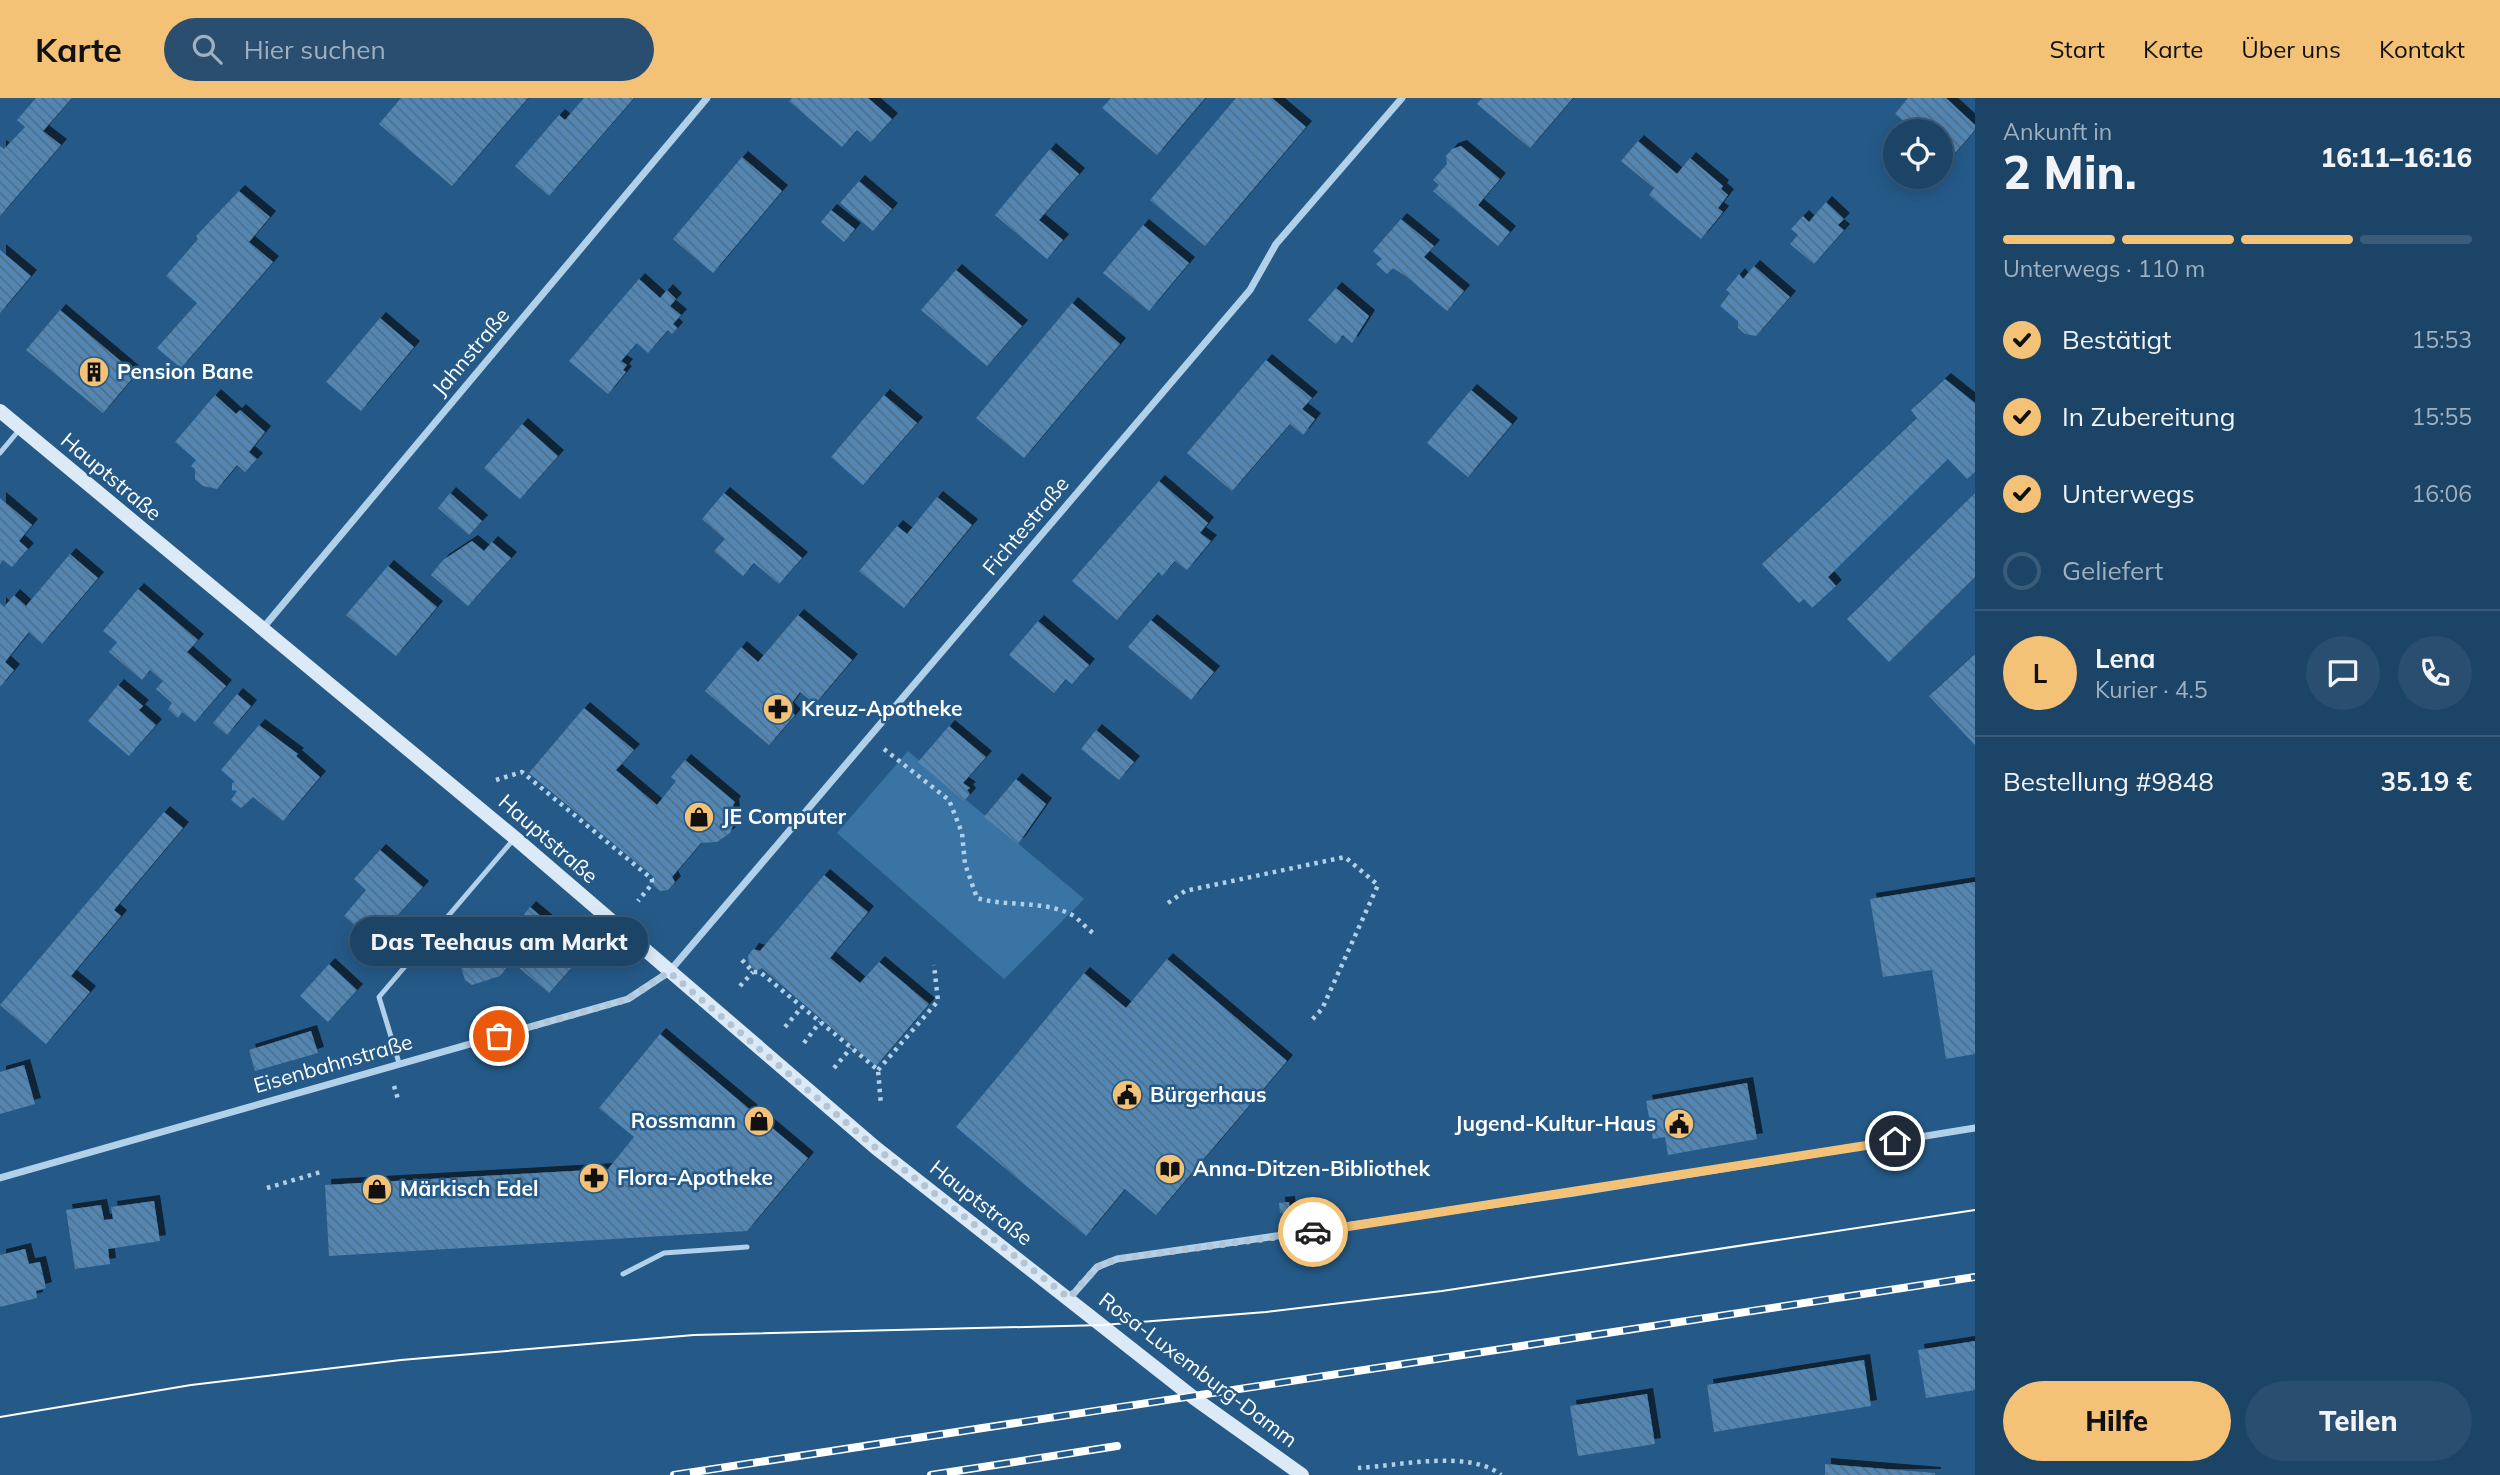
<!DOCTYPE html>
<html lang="de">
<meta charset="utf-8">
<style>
body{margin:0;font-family:Mulish,sans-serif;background:#294e6f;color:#f1f3f6;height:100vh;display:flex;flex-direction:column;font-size:26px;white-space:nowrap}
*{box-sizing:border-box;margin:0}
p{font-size:23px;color:#a0b0bf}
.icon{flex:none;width:38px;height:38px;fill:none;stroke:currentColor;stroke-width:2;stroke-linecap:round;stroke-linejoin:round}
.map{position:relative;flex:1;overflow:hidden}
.sheet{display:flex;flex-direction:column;background:#1c4466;width:525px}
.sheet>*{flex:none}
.fabs{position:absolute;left:1883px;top:21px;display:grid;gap:14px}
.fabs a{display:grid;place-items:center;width:70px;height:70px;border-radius:50%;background:#1c4466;box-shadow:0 4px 18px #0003,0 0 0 2px #3a5c7a;font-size:35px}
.pin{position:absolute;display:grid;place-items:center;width:60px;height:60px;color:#fff;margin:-30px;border:4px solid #fff;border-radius:50%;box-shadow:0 2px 7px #0007}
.courier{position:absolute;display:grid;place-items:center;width:70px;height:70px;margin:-35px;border:5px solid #f3c276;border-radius:50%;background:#fff;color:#222;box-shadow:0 2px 9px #0007}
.bubble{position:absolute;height:49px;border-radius:24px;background:#1c4466;box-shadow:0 4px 18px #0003,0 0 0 2px #3a5c7a;font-size:23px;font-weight:800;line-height:49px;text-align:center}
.overview em{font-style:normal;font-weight:800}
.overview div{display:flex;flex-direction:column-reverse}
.overview{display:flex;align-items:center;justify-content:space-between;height:119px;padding:0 28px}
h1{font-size:46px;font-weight:800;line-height:52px}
.bar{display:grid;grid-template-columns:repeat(4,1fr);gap:10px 7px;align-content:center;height:84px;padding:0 28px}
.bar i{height:9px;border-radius:5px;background:#3a5c7a}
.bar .on{background:#f3c276}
.bar p{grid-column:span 4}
.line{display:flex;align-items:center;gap:18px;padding:0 28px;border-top:2px solid #3a5c7a}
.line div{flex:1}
.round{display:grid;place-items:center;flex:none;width:74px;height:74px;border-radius:37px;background:#294e6f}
ol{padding:0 28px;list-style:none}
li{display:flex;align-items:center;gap:21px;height:77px}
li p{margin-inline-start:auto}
li .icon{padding:7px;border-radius:50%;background:#f3c276;color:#111;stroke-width:4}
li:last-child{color:#a0b0bf}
li i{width:38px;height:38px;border:4px solid #3a5c7a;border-radius:50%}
.primary-button{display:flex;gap:14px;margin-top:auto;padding:14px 28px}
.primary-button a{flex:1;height:80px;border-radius:42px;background:#f3c276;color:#111;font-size:28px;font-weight:800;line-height:80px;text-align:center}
.primary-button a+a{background:#294e6f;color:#f1f3f6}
header{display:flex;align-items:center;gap:42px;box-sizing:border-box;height:98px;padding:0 35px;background:#f3c276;color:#111}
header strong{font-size:33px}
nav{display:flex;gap:38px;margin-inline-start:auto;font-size:24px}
.search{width:490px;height:63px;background:#294e6f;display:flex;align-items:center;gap:18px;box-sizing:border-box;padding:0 24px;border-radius:38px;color:#a0b0bf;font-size:26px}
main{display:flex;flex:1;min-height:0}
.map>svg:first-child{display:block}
.green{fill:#3a74a5}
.building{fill:url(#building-back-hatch);filter:url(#shadow)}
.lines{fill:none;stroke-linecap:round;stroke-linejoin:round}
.path{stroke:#b1d0e9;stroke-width:4.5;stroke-dasharray:3.5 5;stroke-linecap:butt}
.service{stroke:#b1d0e9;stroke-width:5}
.minor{stroke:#b1d0e9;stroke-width:7}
.secondary{stroke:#dceaf8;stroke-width:14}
.tram{stroke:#fff;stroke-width:2}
.rail-casing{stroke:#fff;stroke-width:8}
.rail{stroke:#255a88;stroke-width:5;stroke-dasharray:16;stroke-linecap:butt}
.done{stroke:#b3c5d5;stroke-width:7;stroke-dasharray:0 12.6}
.route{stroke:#f3c276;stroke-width:9}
.labels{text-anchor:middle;stroke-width:5;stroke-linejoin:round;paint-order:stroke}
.street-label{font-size:21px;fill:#fff;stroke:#255a88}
.poi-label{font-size:21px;font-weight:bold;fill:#fff;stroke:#255a88;text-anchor:start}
</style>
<header>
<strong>Karte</strong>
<div class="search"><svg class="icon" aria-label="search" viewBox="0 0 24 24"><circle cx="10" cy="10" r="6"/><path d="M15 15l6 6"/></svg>Hier suchen</div>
<nav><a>Start</a><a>Karte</a><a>Über uns</a><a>Kontakt</a></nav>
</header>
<main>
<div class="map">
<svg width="1975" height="1377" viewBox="0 0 1975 1377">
<defs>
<pattern id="building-back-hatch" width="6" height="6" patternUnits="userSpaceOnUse" patternTransform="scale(1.75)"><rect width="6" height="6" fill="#5286b2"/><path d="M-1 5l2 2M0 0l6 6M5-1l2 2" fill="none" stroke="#506f89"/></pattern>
<filter id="shadow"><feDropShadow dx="6" dy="-6" stdDeviation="0" flood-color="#0009"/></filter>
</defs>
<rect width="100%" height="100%" fill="#255a88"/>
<path class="green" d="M908,653l176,148 -80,80 -167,-146z"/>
<g class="building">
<path d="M36,0h36l-29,33 18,14 -61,71v-70l4,3 21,-22 -8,-7z"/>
<path d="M401,0h127l-76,88 -73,-62z"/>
<path d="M584,0h50l-85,98 -34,-30 44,-51 6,5z"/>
<path d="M792,0h76l24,21 -21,23 -14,-12 -15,17 -53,-46z"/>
<path d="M1111,0h94l-48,57 -55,-47z"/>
<path d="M1236,0h36l34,29 -101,119 -55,-46z"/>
<path d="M1482,0h91l-43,50 -53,-44z"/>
<path d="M1908,0h38l29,27v5l-33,38 -1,-37h-26l-20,-17z"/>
<path d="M1638,43l39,33 13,-16 33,28 -2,3 7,6 -10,13 5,4 -22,27 -52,-44 5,-7 -33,-27z"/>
<path d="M1461,48l39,33 -22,26 32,27 -12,14 -65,-55 6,-6 -6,-5 14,-16 -1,-8 6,-7z"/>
<path d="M1050,51l29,25 -40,46 24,20 -16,19 -52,-44z"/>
<path d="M742,59l40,34 -69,82 -40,-34z"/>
<path d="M859,83l33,28 -19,22 -33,-28z"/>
<path d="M239,93l31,26 -21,25 24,20 -92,106 -24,-20 40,-45 -31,-27 32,-37 -2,-3z"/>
<path d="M1826,104l18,17 -6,6 6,5 -30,34 -24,-20 8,-9 -7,-6 12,-13 6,6z"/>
<path d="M831,112l24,19 -11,13 -23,-20z"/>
<path d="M1401,121l33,27 -10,11 40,34 -17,20 -40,-34 -14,-9 -6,6 -11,-10 6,-5 -9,-8z"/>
<path d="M1143,127l46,38 -40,48 -46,-38z"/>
<path d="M0,152l31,26 -31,37z"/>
<path d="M1754,168l36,31 -34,39 -11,-2 -7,-6v-7l-18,-15 10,-13 -4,-3 13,-16 4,5z"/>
<path d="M956,172l66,56 -35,40 -66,-56z"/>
<path d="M639,181l21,19 7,-8 9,9 -6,7 11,9 -8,9 4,4 -5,6 -4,-4 -20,23 -11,-10 -16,18 6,4 -4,5 3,2 -18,22 -39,-33z"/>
<path d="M1336,190l33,28 -17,27 -9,-8 -7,9 -28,-24z"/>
<path d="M1072,205l48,41 -96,114 -48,-40z"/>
<path d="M60,212l76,64 -33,39 -77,-63z"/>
<path d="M380,220l34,29 -53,64 -35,-29z"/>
<path d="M1266,262l46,38 -10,11 13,10 -12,16 -13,-11 -58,67 -45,-38z"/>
<path d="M1945,281l30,24v69l-8,7 -19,-20 -120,118 8,9 -24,22 -8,-9 -5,4 -37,-39 155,-146 -6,-8z"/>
<path d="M1471,292l41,34 -44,53 -41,-34z"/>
<path d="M215,297l21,19 4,-4 25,22 -16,20 8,7 -12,13 -8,-7 -20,24 -14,-3 -8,-7v-10l-4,-3 5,-6 -21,-18z"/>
<path d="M884,297l33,28 -54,62 -32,-28z"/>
<path d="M522,326l36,32 -38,43 -36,-31z"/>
<path d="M1159,383l49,42 -8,10 11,8 -24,29 -12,-9 -13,15 -3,-4 -42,48 -45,-39z"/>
<path d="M450,395l32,28 -13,14 -31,-27z"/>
<path d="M724,395l78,65 -23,26 -25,-21 -11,13 -29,-25 11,-12 -23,-20z"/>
<path d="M1975,395v84l-86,85 -42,-43z"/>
<path d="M937,399l35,28 -68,83 -45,-37 38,-45 10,8z"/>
<path d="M0,400l32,27 -13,16 9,8 -16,18 -9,-7 -3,4z"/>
<path d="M472,443l12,10 8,-9 19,16 -43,48 -37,-31 12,-15z"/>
<path d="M70,456l28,24 -56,66 -13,-12 -24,30 9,8 -14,17v-84l4,4 10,-12 12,11z"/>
<path d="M388,468l49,41 -41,49 -50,-41z"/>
<path d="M138,491l60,51 -11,12 39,34 -31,36 -13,-10 -4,6 -10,-9 4,-6 -16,-14 7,-8 -13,-11 -8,10 -33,-28 8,-10 -14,-11z"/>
<path d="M798,517l54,45 -37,44 -15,-12 -12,16 7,7 -26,30 -64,-54 36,-44 17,15z"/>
<path d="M1151,522l63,52 -23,28 -63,-53z"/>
<path d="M1038,523l51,44 -17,19 -6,-5 -12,14 -45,-38z"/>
<path d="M1975,556v91l-46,-49z"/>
<path d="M118,587l25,21 -4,4 17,15 -27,31 -41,-35z"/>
<path d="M237,596l14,12 -24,29 -14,-12z"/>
<path d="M584,610l50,42 -18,20 41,35 19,-24 -5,-4 14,-17 50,42 -2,3 2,16 -5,12 -13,9 -16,1 -29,34 3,5 -7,8 -8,1 -7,-7 2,-6 -126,-105z"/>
<path d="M259,627l39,29 -2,2 24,21 -37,44 -30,-24 -12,11 -10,-8 6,-9 -5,-1v-7l3,-1 -14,-12z"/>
<path d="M949,628l37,31 -23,26 7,5 -3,2 3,4 -6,7 -46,-39z"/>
<path d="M1096,632l38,32 -15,18 -38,-31z"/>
<path d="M1016,681l30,25 -28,40 -34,-27z"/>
<path d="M164,714l19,16 -69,82 7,6 -50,60 19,16 -44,52 -46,-39z"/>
<path d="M380,752l43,37 -49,55 -30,-26 22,-26 -12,-11z"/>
<path d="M824,777l44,37 -38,46 30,25 19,-21 50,42 -53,62 -114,-98 -6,3 -7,-6 -1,-9 5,-7 7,2z"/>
<path d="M1975,784v172l-29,5 -14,-89 -49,7 -13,-78z"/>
<path d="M530,809l55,46 -36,40 -37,-31 -12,14 -28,9 -7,-5 -9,-29 4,-8 52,-14z"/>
<path d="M1167,861l120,102 -131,154 -31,-26 -39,47 -130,-109 128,-154 42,35z"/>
<path d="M329,866l28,26 -29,32 -28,-26z"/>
<path d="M311,933l7,22 -63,18 -6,-21z"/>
<path d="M660,936l148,124 -61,73 -418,25 -4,-71 283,-16 26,-32 -35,-29z"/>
<path d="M24,967l11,39 -35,10v-42z"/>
<path d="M1747,985l10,56 -89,16 -3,-18 -12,2 -7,-38z"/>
<path d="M154,1103l6,40 -52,8 2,15 -35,5 -9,-59 35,-5 3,15 9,-1 -2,-12z"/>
<path d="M1289,1104l1,10 -10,1 -1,-10z"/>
<path d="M25,1151l4,15 11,-2 6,26 -10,3 1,7 -37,9v-52z"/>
<path d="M1975,1243v49l-49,8 -8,-48z"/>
<path d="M1864,1262l7,46 -157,26 -7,-47z"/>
<path d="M1647,1296l8,50 -77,12 -8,-50z"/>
<path d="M1825,1366l110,9v2h-110z"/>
</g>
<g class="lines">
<g class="path">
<path d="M884,651l65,51 13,33 3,31 12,34c29,9 68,2 95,17 7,4 14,13 21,18"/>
<path d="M496,682l26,-8 130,107v5l-14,17"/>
<path d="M1168,805l17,-12 160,-34 33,28 -56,124 -12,13"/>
<path d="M742,862l11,12h7l118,98 3,35"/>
<path d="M740,888l13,-14"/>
<path d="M785,929l17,-20"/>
<path d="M804,945l16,-21"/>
<path d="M834,970l17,-20"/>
<path d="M878,972l60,-69 -4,-36"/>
<path d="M394,988l4,13"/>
<path d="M267,1090l57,-17"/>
<path d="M1358,1370c39,-2 111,-19 143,7"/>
</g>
<g class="service">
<path d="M0,355l20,-24"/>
<path d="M399,965l-20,-66 134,-157"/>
<path d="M623,1176l41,-21 83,-6"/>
</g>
<g class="minor">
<path d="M263,530l444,-530"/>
<path d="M0,1080l628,-179 41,-27 581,-682 26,-46 126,-146"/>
<path d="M1069,1201l28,-32 20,-8 457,-66 401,-65"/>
</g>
<path class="secondary" d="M0,313l515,427 361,310 318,250 108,77"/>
<path class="tram" d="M0,1319l191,-32 210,-25 293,-25 409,-10 163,-13 176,-21 533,-81"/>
<g class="rail-casing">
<g id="rail">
<path d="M674,1377l1301,-198"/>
<path d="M931,1377l186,-29"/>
</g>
</g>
<use href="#rail" class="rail"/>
</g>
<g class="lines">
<path class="done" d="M499,938l129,-37 41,-27 207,176 193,150 28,-31 20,-8 196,-27"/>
<path class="route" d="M1313,1134l582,-91"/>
</g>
<defs>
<g id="building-disc" transform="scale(1.575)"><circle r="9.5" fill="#f3c276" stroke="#255a88"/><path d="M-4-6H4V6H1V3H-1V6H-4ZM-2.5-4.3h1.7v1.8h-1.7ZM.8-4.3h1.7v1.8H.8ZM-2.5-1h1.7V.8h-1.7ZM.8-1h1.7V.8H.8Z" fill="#111"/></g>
<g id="pharmacy-disc" transform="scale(1.575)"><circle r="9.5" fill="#f3c276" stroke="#255a88"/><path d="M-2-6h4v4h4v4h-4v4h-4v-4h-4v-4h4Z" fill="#111"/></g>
<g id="shop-disc" transform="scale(1.575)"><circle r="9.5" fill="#f3c276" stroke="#255a88"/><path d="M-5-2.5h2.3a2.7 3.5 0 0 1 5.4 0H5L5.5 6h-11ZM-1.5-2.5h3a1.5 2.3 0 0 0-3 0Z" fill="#111"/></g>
<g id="civic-disc" transform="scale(1.575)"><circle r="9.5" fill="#f3c276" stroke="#255a88"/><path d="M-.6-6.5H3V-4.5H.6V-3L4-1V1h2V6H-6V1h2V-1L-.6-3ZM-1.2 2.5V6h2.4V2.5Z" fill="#111"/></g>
<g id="library-disc" transform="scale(1.575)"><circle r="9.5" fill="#f3c276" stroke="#255a88"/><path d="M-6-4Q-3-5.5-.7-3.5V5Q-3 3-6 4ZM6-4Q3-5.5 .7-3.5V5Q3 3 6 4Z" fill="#111"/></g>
</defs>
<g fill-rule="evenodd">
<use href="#building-disc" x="94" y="274"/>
<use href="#pharmacy-disc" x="778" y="611"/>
<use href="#shop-disc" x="699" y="719"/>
<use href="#civic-disc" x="1127" y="997"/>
<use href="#shop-disc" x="759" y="1023"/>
<use href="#civic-disc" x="1679" y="1026"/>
<use href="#library-disc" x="1170" y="1071"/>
<use href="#pharmacy-disc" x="594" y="1080"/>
<use href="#shop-disc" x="377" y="1091"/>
</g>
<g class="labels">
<g class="street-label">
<text transform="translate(471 254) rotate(-50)" y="7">Jahnstraße</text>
<text transform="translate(111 379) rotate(40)" y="7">Hauptstraße</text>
<text transform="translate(1026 428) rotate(-50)" y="7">Fichtestraße</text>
<text transform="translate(548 741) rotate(41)" y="7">Hauptstraße</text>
<text transform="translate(333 966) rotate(-16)" y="7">Eisenbahnstraße</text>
<text transform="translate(981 1105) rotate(38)" y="7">Hauptstraße</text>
<text transform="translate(1198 1272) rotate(37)" y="7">Rosa-Luxemburg-Damm</text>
</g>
<g class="poi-label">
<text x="117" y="281">Pension Bane</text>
<text x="801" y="618">Kreuz-Apotheke</text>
<text x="722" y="726">JE Computer</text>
<text x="1150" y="1004">Bürgerhaus</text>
<text x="736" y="1030" text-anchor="end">Rossmann</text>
<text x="1656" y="1033" text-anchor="end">Jugend-Kultur-Haus</text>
<text x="1193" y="1078">Anna-Ditzen-Bibliothek</text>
<text x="617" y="1087">Flora-Apotheke</text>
<text x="400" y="1098">Märkisch Edel</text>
</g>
</g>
</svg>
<div class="fabs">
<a><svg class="icon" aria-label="locate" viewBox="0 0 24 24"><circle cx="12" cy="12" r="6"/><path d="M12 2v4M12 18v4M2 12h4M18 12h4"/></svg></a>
</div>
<div class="pin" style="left:499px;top:938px;background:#ea580c"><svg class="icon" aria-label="bag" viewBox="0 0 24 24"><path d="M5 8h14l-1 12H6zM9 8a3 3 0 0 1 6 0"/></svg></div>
<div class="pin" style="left:1895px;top:1043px;background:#1f2937"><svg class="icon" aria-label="home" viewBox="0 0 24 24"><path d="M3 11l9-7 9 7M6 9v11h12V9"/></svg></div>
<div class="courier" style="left:1313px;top:1134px"><svg class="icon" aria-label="car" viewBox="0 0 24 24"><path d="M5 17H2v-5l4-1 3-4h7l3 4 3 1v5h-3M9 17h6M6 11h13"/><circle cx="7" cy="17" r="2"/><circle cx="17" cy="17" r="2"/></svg></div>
<div class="bubble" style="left:350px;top:819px;width:298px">Das Teehaus am Markt</div>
</div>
<section class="sheet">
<div class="overview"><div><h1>2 Min.</h1><p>Ankunft in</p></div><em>16:11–16:16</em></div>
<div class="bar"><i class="on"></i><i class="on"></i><i class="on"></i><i></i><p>Unterwegs · 110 m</p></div>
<ol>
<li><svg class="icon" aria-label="check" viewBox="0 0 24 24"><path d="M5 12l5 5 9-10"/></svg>Bestätigt<p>15:53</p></li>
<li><svg class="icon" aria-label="check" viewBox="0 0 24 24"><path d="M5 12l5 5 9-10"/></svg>In Zubereitung<p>15:55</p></li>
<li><svg class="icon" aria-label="check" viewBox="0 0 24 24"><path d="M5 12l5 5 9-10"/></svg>Unterwegs<p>16:06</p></li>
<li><i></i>Geliefert</li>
</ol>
<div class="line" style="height:126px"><b class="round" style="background:#f3c276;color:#111">L</b><div><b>Lena</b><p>Kurier · 4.5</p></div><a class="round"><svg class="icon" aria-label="chat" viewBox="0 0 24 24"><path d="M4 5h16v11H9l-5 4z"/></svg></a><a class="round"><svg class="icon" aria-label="phone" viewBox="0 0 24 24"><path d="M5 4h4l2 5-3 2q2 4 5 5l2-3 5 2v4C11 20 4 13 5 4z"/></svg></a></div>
<div class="line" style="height:91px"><div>Bestellung #9848</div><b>35.19 €</b></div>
<div class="primary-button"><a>Hilfe</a><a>Teilen</a></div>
</section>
</main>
